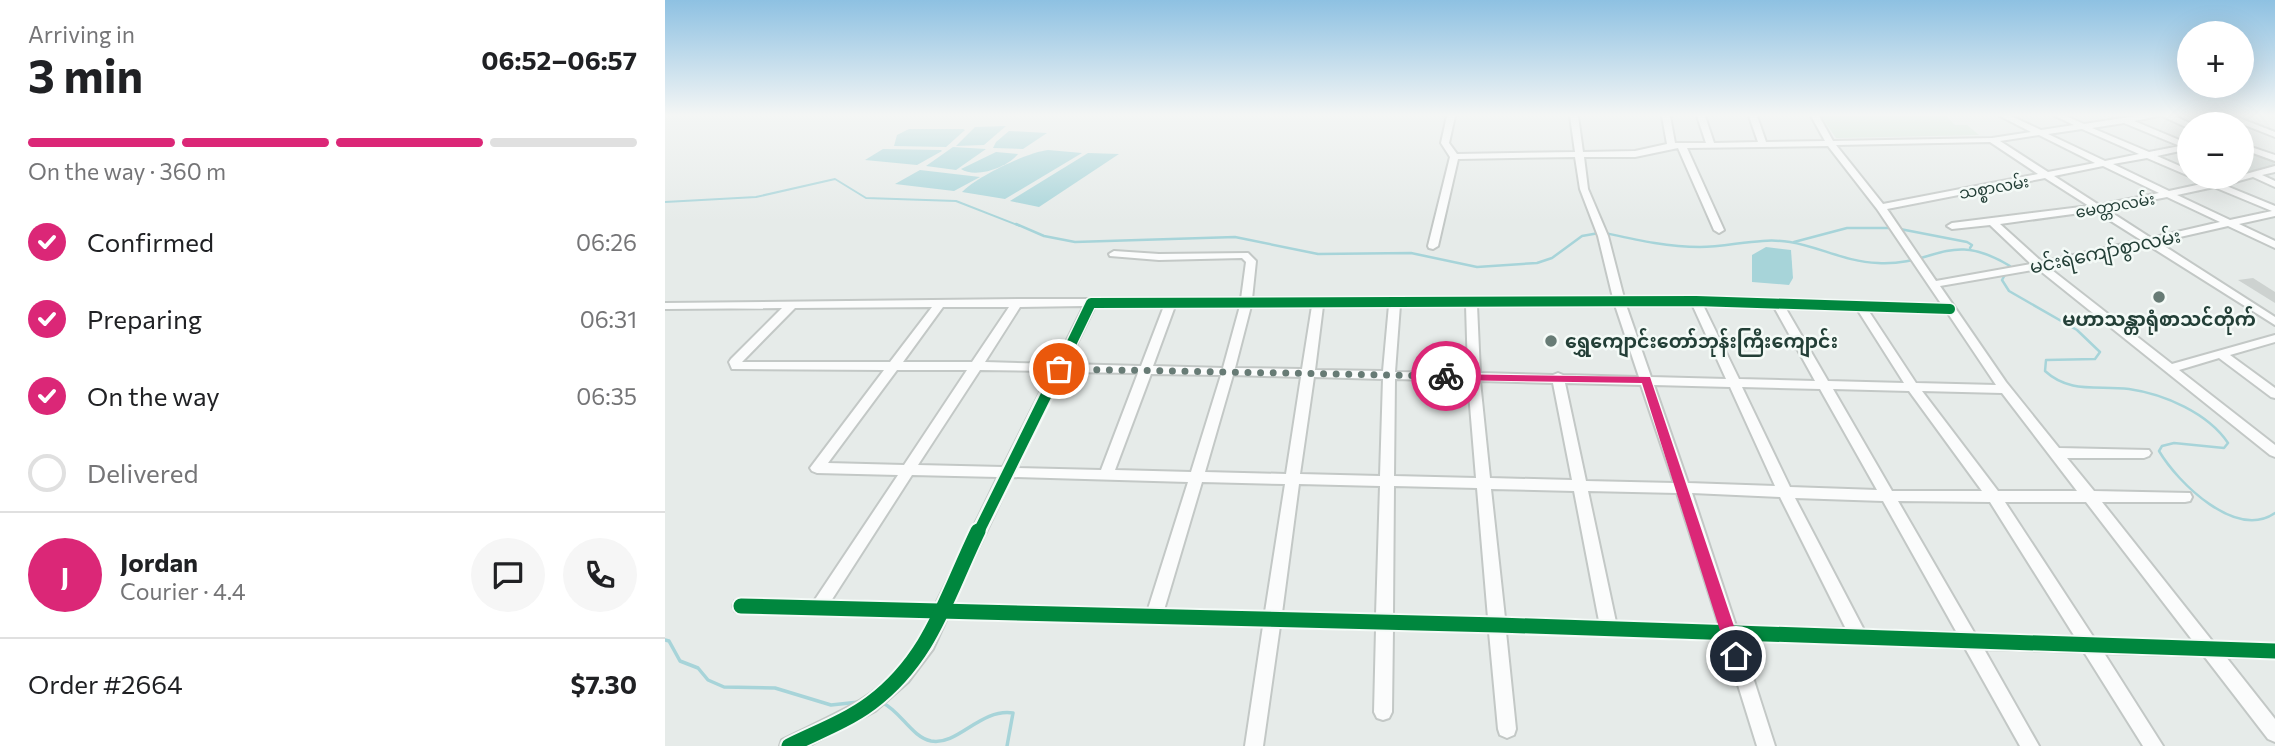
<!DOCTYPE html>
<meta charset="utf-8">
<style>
body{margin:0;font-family:Commissioner,"Noto Sans Myanmar",sans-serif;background:#f6f6f6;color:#202124;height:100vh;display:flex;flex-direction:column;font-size:26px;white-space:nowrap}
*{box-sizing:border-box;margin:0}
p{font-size:23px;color:#757577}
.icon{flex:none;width:38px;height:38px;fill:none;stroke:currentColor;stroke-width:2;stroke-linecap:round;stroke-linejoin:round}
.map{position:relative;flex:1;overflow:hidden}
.details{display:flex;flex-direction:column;background:#fff;width:665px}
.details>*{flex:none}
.fabs{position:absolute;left:1512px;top:21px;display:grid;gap:14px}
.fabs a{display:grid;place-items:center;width:77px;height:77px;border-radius:50%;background:#fff;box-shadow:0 7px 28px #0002;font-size:35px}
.pin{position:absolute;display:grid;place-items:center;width:60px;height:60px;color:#fff;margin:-30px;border:4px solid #fff;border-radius:50%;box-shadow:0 2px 7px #0007}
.courier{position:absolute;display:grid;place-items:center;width:70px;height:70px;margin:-35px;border:5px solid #db2777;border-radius:50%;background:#fff;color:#222;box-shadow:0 2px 9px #0007}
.head em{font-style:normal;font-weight:700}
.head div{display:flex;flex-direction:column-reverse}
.head{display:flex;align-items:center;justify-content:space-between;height:119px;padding:0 28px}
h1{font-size:46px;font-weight:700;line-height:52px}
.bar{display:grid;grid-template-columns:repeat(4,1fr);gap:10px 7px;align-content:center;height:84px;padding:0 28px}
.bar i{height:9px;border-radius:5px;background:#e0e0e0}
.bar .on{background:#db2777}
.bar p{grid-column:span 4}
.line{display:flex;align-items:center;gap:18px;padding:0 28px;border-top:2px solid #e0e0e0}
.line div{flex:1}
.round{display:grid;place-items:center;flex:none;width:74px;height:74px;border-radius:37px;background:#f6f6f6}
ol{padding:0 28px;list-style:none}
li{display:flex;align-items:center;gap:21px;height:77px}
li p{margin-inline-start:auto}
li .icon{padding:7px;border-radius:50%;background:#db2777;color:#fff;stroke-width:4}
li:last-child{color:#757577}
li i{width:38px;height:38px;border:4px solid #e0e0e0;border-radius:50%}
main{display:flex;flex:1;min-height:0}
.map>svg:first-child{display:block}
.built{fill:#d4dcd9}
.green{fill:#cfe4d5}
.water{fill:#a7d4d9}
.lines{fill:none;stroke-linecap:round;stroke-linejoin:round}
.stream-far2{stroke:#a7d4d9;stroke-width:2}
.stream-far1{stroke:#a7d4d9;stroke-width:2.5}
.stream{stroke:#a7d4d9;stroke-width:3.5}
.building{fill:#cdd2d0}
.minor-casing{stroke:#c3c8c6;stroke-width:4}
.minor{fill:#fbfcfc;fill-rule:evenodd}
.cycleway-far2-casing{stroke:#f4faf7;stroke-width:13}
.cycleway-far1-casing{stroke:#f4faf7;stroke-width:16}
.cycleway-casing{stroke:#f4faf7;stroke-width:19}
.cycleway-far2{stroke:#00873e;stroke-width:10}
.cycleway-far1{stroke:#00873e;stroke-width:11}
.cycleway{stroke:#00873e;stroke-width:15}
.route{fill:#db2777}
.done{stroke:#677b75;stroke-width:7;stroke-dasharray:0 12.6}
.poi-dot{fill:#677b75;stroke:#f4faf7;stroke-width:2.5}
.labels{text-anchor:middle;stroke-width:5;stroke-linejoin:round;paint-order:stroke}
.far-street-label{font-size:16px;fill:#233f37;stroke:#f4faf7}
.street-label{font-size:19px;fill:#233f37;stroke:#f4faf7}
.poi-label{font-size:19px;font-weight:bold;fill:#233f37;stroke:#f4faf7}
</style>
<main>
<section class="details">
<div class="head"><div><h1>3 min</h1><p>Arriving in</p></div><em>06:52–06:57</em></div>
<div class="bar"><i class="on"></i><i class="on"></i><i class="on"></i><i></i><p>On the way · 360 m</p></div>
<ol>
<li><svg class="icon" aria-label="check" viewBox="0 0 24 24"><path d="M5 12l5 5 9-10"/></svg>Confirmed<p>06:26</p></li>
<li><svg class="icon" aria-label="check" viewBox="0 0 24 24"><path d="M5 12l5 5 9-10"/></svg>Preparing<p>06:31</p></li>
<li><svg class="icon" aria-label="check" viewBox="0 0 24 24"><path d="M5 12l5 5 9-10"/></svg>On the way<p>06:35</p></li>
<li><i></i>Delivered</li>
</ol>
<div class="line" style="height:126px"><b class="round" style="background:#db2777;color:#fff">J</b><div><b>Jordan</b><p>Courier · 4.4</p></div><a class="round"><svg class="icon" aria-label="chat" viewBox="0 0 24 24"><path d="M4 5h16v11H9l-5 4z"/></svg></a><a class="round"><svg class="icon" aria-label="phone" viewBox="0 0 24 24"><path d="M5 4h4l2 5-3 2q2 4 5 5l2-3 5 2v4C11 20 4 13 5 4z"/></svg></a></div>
<div class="line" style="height:91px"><div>Order #2664</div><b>$7.30</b></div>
</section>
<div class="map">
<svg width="1610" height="746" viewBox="0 0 1610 746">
<rect width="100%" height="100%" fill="#e6ebe9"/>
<path class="built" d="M1577,147l33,13v7l-33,9z"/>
<path class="green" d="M1156,116h125l9,9h12l12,10 -143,3z"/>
<g class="water">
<path d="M341,126l-22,19 -28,1 19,-19z"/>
<path d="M244,129h54l2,1 -19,17 -52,-1 3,-11z"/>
<path d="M344,131l38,2 -24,16 -30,-1 3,-6z"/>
<path d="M288,147l33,2 -30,21 -30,-4z"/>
<path d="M218,149l58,1 1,1 -25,14 -52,-5z"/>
<path d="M383,150l34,3 -77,46 -43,-7c14,-15 66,-40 86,-42z"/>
<path d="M331,152l22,2c-10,13 -42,25 -57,15z"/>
<path d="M423,153l31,1 -80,53 -29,-6z"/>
<path d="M255,170l60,7 -26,14 -59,-7z"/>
<path d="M1101,247l25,3 2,28 -4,7 -37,-3v-27z"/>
</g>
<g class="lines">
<path class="stream-far2" d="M0,202l91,-5 79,-18 31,19 90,3 64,25"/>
<g class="stream-far1">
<path d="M351,224l28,12 31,6 160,-5 83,17 93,-1 66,14 60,-4 15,-5 30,-22 17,-3"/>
<path d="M1235,229l67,13 5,3 -2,3"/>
<path d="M940,233c32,7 62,14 95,14 30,0 59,-10 90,-5 30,5 56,20 88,21 58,3 71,-34 132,3l-8,14 7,11 68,39 23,22 -5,7 -49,1 -1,11c25,23 53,14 84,18 35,5 79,24 99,54l-4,5 -50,-5 -12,3 -3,5c19,32 77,89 116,62"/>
<path d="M1129,242l53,-14h43"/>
</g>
<g class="stream">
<path d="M0,640l4,1 11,20 18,7 10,12 16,7 51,1 56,17 28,-3"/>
<path d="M218,703c18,9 29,34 48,38 27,5 49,-33 82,-28l-6,33"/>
</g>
</g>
<path class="building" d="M1588,278l22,14v11l-37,-23z"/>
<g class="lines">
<g class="minor-casing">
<g id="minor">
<path d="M782,116h8l-6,27 8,11 118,-2 -5,-36h8l5,36 52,-1 32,-7 -5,-28h8l5,27h31l-9,-27h8l9,27 44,-1 -9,-26h8l9,26 59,-1 -14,-25h8l14,25 159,-3 39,-6 -31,-16h11l30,14 33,-5 -19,-9h11l18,8 52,-8h22l-24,5 55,23v5l-32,7 32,14v6l-42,-18 -34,6 56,27 37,-8 -12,-6h11l11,4 26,-4v-2l33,-9v6l-13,3 13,6v6l-22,-10 -29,8 51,21v10l-36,8 36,17v7l-47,-22 -70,16 117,75v8l-127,-80 -100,22 124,97 103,-29v7l-45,13 45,33v10l-4,-1 -52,-39 -40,12 96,75v12l-5,-2 -232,-186 -98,17 66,96 53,66 90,2 2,3 -2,3 -5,2h-77l27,33 96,2 2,4 -2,4 -5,1h-83l111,140 62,2v14l-49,-1 49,62v23l-7,-3 -64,-83 -100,-3 59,93h-20l-59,-94 -100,-3 55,97h-19l-55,-98 -224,-8 34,106h-18l-33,-106 -218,-8 10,97 -2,6 -7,3 -7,-3 -2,-6 -9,-97 -96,-3 -1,83 -3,6 -6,2 -6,-2 -3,-6 2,-83 -96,-3 -17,120h-18l18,-120 -316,-8 -14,31 -25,33 -33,29 -67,35h-28l2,-6c26,-13 54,-25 79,-40 30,-18 55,-50 69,-82l-189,-5 -6,-2 -2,-5 2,-5 6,-2 73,2 84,-126 -81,-2 -5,-2 -2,-3 74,-98 -152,-1 -3,-7 2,-3 51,-51 -117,1v-6l353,-4h223l5,-37 -4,-4 -83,2 -49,-4 -1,-2 5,-3 45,3 89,-1 8,8 -4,38 361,-1 -15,-62 -18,-47 -5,-32 -117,2 -20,87 -5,3 -4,-1 -1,-2 22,-89 -9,-14zM1459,123l56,23 -31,6 -57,-24zM1417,129l57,25 -34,7 -57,-27zM1374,135l56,28 -47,9 -48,-31zM1325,142l48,32 -155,30 -47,-59zM1163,146l49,63 65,96 -246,-7h-72l-16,-62 -20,-47 -4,-32h51l43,-9 36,82 5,3 5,-3 -37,-82zM1438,166l56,27 -60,12 -45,-29zM1380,178l44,28 -137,17 -5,3 5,3 38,-4 41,39 -95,17 -49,-72zM1549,187l58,24 -42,9 -53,-25zM1502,197l53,25 -69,16 -45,-29zM1430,211l46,29 -99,22 -42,-38zM1027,304l34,75 -75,-2 -25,-72zM724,305l-6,66 -68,-1 8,-64zM735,305h66l2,68 -73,-1zM812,305h138l24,72 -76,-2 -5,-2 -5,2 -73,-2zM1038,305l71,2 41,74 -76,-2zM419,306l-29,58 -70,-2 35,-55zM430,306h69l-23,60 -74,-2zM510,306h65l-17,62 -70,-2zM586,306h61l-10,63 -67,-1zM267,307l-42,55h-148l53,-54zM278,307h66l-37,55h-69zM1120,307l72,2 47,74 -76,-2zM1203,310l79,2 49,73 -80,-2zM232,370h70l-63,95 -76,-2zM315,370l71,1 -48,96 -85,-2zM398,372l75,1 -37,97 -84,-2zM486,374l70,1 -30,97 -76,-2zM568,375l68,2 -15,97 -81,-2zM649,377l69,2 -3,97 -80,-2zM730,379l73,2 8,97 -82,-2zM815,381l73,2 19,97 -82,-2zM900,383l76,2 33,98 -88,-2zM989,385l76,2 45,99 -87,-3zM1077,387l78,2 57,101 -87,-3zM1168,389l76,2 73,100h-90zM1257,391l80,2 75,98h-79zM247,475l86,2 -62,127 -105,-3zM347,477l176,5 -40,127 -196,-5zM537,482l83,2 -20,128 -101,-2zM634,484l81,2 -4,129 -94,-2zM729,486l83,2 11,130 -95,-3zM826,489l83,2 25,130 -94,-3zM923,491l89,2 42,132 -103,-3zM1027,493l88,4 66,132 -110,-3zM1130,498l88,3 74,132 -93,-3zM1233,501l92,1 85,135 -100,-3zM1340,502h81l107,139 -99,-3z"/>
<path d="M1497,116h12l18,8h-3v3h-3z"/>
<path d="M1557,116h12l41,16v5z"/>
<path d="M1577,144l33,11v6l-33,-12z"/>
</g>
</g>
<use href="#minor" class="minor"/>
<g class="cycleway-far2-casing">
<path id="cycleway-far2" d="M397,363l29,-60 605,-2 254,8"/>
</g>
<g class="cycleway-far1-casing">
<path id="cycleway-far1" d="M313,533l85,-172"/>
</g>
<g class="cycleway-casing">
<g id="cycleway">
<path d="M76,606l757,19 777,26"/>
<path d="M124,746c26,-13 58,-25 82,-43 60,-45 75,-106 107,-172"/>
</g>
</g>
<use href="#cycleway-far2" class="cycleway-far2"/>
<use href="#cycleway-far1" class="cycleway-far1"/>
<use href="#cycleway" class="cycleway"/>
</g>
<linearGradient id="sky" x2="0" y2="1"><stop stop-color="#8ec1e2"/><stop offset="0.52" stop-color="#f4f6f5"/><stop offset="1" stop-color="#f4f6f5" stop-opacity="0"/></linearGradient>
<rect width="1610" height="221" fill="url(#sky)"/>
<path class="route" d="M777,374l208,3 94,279 -3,5 -5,2 -8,-7 -86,-273 -196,-3 -4,-1z"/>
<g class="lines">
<path class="done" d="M394,369l387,7"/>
</g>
<g class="poi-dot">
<circle cx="1494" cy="297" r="7"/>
<circle cx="886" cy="341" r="7"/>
</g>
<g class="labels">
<g class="far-street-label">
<text transform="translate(1329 187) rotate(-10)" y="6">သစ္စာလမ်း</text>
<text transform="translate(1450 205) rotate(-10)" y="6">မေတ္တာလမ်း</text>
</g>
<g class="street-label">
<text transform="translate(1440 251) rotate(-12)" y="7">မင်းရဲကျော်စွာလမ်း</text>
</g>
<g class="poi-label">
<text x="1494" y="326">မဟာသန္တာရုံစာသင်တိုက်</text>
<text x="900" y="348" text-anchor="start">ရွှေကျောင်းတော်ဘုန်းကြီးကျောင်း</text>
</g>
</g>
</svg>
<div class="fabs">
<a>+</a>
<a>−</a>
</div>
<div class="pin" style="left:394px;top:369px;background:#ea580c"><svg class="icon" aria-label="bag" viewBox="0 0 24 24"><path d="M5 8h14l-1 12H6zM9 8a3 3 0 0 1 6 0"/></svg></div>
<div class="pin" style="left:1071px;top:656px;background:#1f2937"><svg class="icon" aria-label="home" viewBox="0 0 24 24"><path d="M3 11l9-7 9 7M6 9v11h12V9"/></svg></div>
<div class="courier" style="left:781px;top:376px"><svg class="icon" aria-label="bike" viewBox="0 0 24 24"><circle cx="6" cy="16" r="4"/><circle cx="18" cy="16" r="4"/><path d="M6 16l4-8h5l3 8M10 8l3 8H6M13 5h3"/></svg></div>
</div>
</main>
